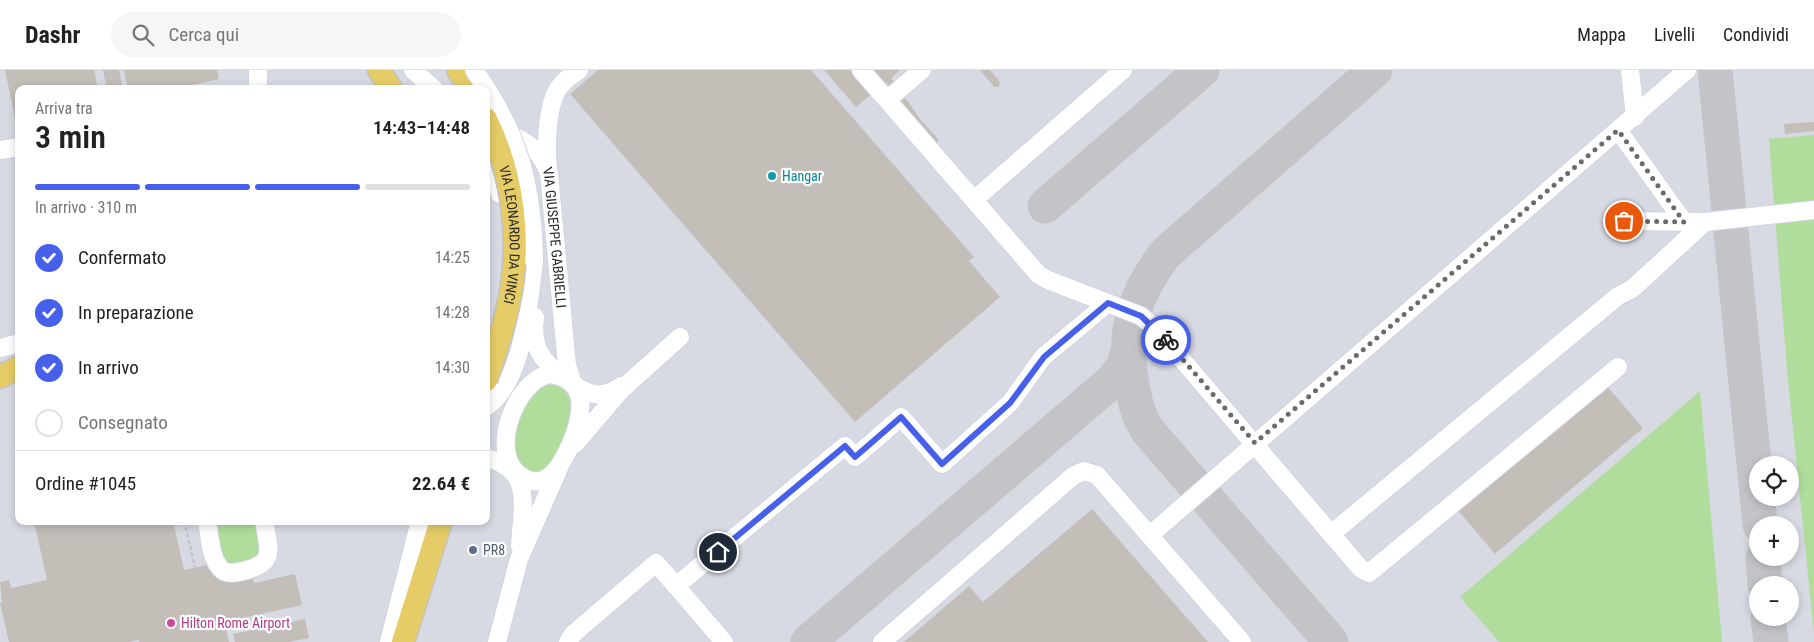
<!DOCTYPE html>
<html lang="it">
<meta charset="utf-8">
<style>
body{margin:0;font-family:"Roboto Condensed",sans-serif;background:#f6f6f6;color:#222;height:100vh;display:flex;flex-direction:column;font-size:19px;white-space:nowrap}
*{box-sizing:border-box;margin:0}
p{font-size:16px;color:#767676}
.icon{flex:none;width:28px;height:28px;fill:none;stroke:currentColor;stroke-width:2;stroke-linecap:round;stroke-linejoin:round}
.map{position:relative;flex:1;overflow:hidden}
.details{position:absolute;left:15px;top:15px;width:475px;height:440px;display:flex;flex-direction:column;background:#fff;border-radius:10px;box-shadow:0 2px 8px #0003}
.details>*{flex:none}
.buttons{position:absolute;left:1749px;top:386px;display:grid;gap:10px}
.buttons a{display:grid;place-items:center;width:50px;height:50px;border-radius:50%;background:#fff;box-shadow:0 2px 8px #0003;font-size:25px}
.pin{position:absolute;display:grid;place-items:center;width:42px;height:42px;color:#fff;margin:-21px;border:2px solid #fff;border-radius:50%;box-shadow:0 1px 5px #0007}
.courier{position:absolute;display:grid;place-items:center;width:50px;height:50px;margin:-25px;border:4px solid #4760ec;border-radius:50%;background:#fff;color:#222;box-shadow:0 1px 6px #0007}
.overview em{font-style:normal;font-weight:600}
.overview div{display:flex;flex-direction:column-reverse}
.overview{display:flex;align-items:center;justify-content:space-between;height:85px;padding:0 20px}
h1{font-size:32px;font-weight:600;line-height:38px}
.bar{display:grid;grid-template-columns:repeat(4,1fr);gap:8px 5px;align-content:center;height:60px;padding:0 20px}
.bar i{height:6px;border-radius:4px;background:#e0e0e0}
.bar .selected{background:#4760ec}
.bar p{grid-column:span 4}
.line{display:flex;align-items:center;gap:12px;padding:0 20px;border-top:1px solid #e0e0e0}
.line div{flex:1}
ol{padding:0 20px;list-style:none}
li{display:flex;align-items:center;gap:15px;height:55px}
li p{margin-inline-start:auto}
li .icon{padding:5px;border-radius:50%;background:#4760ec;color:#fff;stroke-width:4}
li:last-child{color:#767676}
li i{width:28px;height:28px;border:2px solid #e0e0e0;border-radius:50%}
header{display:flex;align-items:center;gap:30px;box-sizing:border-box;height:70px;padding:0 25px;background:#fff;border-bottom:1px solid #e0e0e0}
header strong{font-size:24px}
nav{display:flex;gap:28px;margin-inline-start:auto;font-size:18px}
.search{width:350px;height:45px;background:#f6f6f6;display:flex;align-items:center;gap:12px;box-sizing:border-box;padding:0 18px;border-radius:28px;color:#767676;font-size:19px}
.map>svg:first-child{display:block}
.airport{fill:#d7d9e3;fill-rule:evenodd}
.green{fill:#b0dd9c}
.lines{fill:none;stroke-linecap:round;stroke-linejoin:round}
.taxiway{stroke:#c4c3c7;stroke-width:35}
.building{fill:#c3beb8}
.minor-casing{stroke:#d1d4e1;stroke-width:20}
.major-casing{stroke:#c3c3c3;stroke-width:25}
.path{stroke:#c3c3c3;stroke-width:2.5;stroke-dasharray:4 2.5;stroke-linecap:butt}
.minor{stroke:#fff;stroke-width:18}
.major{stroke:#e6cc66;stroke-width:22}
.minor-bridge-casing{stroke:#d1d4e1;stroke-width:20;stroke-linecap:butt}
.major-bridge-casing{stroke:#c3c3c3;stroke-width:25;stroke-linecap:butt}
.minor-bridge{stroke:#fff;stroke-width:18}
.major-bridge{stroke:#e6cc66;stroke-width:22}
.done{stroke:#6d6b68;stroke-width:5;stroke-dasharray:0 9}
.route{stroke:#4760ec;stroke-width:6}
.culture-dot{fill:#0f9aa8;stroke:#fff;stroke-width:2}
.service-dot{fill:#5c6f8a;stroke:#fff;stroke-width:2}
.hotel-dot{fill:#d1479c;stroke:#fff;stroke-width:2}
.labels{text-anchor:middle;stroke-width:4.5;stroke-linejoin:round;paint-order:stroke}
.culture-label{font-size:14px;fill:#0d838f;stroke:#fff;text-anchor:start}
.street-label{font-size:14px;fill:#292929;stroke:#fff}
.service-label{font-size:14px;fill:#4e5e75;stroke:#fff;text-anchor:start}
.hotel-label{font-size:14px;fill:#b23c85;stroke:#fff;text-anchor:start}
</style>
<header>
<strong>Dashr</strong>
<div class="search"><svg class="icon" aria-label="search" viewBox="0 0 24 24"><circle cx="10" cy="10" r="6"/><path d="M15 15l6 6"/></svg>Cerca qui</div>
<nav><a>Mappa</a><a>Livelli</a><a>Condividi</a></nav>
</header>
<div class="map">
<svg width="1814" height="572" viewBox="0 0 1814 572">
<rect width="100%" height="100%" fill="#eae5dc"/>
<path class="airport" d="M0,0h1814v572h-1814zM19,19h467v432h-467zM1758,395h32v33h-32zM1758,455h32v33h-32zM1758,515h32v33h-32z"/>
<g class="green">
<path d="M1814,65v499l-27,-264 -18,-231z"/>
<path d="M546,314c32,3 27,28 20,51 -2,7 -3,16 -7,23 -3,6 -13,11 -18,15l-14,-3 -9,-7c-8,-28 0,-65 28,-79z"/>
<path d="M1700,321l22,251h-223l-39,-45z"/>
<path d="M222,451h37l6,28 -9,10 -29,5 -3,-2 -9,-33z"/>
</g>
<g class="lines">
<g class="taxiway">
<path d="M1715,0l45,455"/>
<path d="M1045,136l157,-136"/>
<path d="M1763,488l2,27"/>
<path d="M1768,548l3,24"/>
<path d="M808,572l304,-261 12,-15 3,-12"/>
<path d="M1331,572l-183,-211c-10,-15 -13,-29 -16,-46 -10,-53 2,-91 34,-132l209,-183"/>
</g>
</g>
<g class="building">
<path d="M5,0h89l4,19h-79v28l-4,1z"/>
<path d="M103,0h16l4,19h-16z"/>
<path d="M124,0h93l2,9 -46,10h-45z"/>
<path d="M598,0h213l163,187 -5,4 31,36 -145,125 -285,-328z"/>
<path d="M824,0h76l-9,8 30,42 17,19v5l-21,-21 -31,-41 -30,25z"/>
<path d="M980,0h10l10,12 -1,5h-5z"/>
<path d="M1814,52v9l-29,3 -1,-10z"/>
<path d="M1604,313l39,45 -148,126 -38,-45z"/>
<path d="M1092,439l116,133h-304l65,-56 14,16z"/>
<path d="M34,451h139l11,49 27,-6 1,4 37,-8 5,23 41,-9 7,31 -78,17 5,20h-90v-2l-10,2h-120l-9,-39 2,-1 -2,-20 9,-2 2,8 36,-8z"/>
<path d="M305,549l4,19 -20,4h-54l-2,-8z"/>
</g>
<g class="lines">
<g class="minor-casing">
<g id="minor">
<path d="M258,0v19"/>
<path d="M413,0l21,19"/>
<path d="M861,0l177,204 10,6 93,36 14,12 206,241 8,4 249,-206"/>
<path d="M1630,0l5,47"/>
<path d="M887,30l35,-30"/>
<path d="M1618,60l66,92"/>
<path id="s1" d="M501,62c23,6 41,18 48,42l18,191 6,19"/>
<path d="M0,80l19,-3"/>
<path d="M486,83l14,41"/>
<path d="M548,98c-2,-21 -2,-66 13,-83 4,-6 12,-10 18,-15"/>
<path d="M974,130l149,-130"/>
<path d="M1624,151l81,1 109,-12"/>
<path d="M535,247c-4,28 5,43 28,60"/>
<path d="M0,278l19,-5"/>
<path d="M549,304c40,4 34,38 24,65 -9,22 -26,58 -55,35 -29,-24 -2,-93 31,-100z"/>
<path d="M573,314c17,13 31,14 48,2"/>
<path d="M486,337c38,-26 43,-105 48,-146"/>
<path d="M575,374l47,-55 58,-52"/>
<path d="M486,388c48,11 36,50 34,88"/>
<path d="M207,451c3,15 3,37 14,48 5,5 12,4 18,3 37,-8 31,-19 25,-51"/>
<path d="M1331,464l287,-238 14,-7 73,-67"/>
<path d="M1150,465l537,-465"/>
<path d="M676,516l48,56"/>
<path d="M389,572l31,-121"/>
<path d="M497,572l22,-83 40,-91"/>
<path d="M568,572l5,-8 83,-71 20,23 169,-140 10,11 46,-40 41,47 68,-61 33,-46 65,-54"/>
<path d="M882,572l191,-166 11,-5 13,4 145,167"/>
</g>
</g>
<g class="major-casing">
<g id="major">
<path d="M379,0l12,19"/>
<path d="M458,0l13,19"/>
<path d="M0,307l19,-10"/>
<path d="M403,572l38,-121"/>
</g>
</g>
<g class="path">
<path d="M110,0l4,19"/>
<path d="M184,451l11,46"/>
</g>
<use href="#minor" class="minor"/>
<use href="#major" class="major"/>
<g class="minor-bridge-casing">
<path id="minor-bridge" d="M474,0c44,61 59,115 60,191"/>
</g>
<g class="major-bridge-casing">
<g id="major-bridge">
<path id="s2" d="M486,49c28,57 36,125 22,187 -5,25 -14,50 -22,74"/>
</g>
</g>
<use href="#minor-bridge" class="minor-bridge"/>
<use href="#major-bridge" class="major-bridge"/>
</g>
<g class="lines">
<path class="done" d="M1166,270l89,103 363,-313 66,92 -60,-1"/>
<path class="route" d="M718,482l127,-106 10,11 46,-40 41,47 68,-61 34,-46 64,-54 33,13 25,24"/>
</g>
<circle class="culture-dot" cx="772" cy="106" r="5"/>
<circle class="service-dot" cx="473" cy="480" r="5"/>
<circle class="hotel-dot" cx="171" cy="553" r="5"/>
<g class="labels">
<g class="culture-label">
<text x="782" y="111">Hangar</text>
</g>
<g class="street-label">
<text dy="5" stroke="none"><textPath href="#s2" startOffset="120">VIA LEONARDO DA VINCI</textPath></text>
<text dy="5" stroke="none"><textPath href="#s1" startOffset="131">VIA GIUSEPPE GABRIELLI</textPath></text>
</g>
<g class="service-label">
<text x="483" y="485">PR8</text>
</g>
<g class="hotel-label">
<text x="181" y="558">Hilton Rome Airport</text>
</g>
</g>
</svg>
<div class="buttons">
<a><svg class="icon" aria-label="locate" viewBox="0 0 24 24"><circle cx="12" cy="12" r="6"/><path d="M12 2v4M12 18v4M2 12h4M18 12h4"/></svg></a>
<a>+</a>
<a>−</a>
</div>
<div class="pin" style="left:1624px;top:151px;background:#ea580c"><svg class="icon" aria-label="bag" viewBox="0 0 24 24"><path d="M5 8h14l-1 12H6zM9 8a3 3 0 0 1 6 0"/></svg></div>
<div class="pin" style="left:718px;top:482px;background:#1f2937"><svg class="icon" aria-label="home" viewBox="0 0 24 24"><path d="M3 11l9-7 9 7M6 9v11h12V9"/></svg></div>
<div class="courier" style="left:1166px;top:270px"><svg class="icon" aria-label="bike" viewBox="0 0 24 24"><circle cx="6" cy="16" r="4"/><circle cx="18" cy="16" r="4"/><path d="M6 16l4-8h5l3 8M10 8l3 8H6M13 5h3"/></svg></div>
<section class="details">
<div class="overview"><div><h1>3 min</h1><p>Arriva tra</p></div><em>14:43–14:48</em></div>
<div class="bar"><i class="selected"></i><i class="selected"></i><i class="selected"></i><i></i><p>In arrivo · 310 m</p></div>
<ol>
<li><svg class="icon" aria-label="check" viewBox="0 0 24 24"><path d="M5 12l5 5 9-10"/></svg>Confermato<p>14:25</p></li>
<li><svg class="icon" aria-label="check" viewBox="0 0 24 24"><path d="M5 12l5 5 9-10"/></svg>In preparazione<p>14:28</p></li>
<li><svg class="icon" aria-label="check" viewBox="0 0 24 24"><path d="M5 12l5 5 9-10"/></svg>In arrivo<p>14:30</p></li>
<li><i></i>Consegnato</li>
</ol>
<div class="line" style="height:65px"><div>Ordine #1045</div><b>22.64 €</b></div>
</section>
</div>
